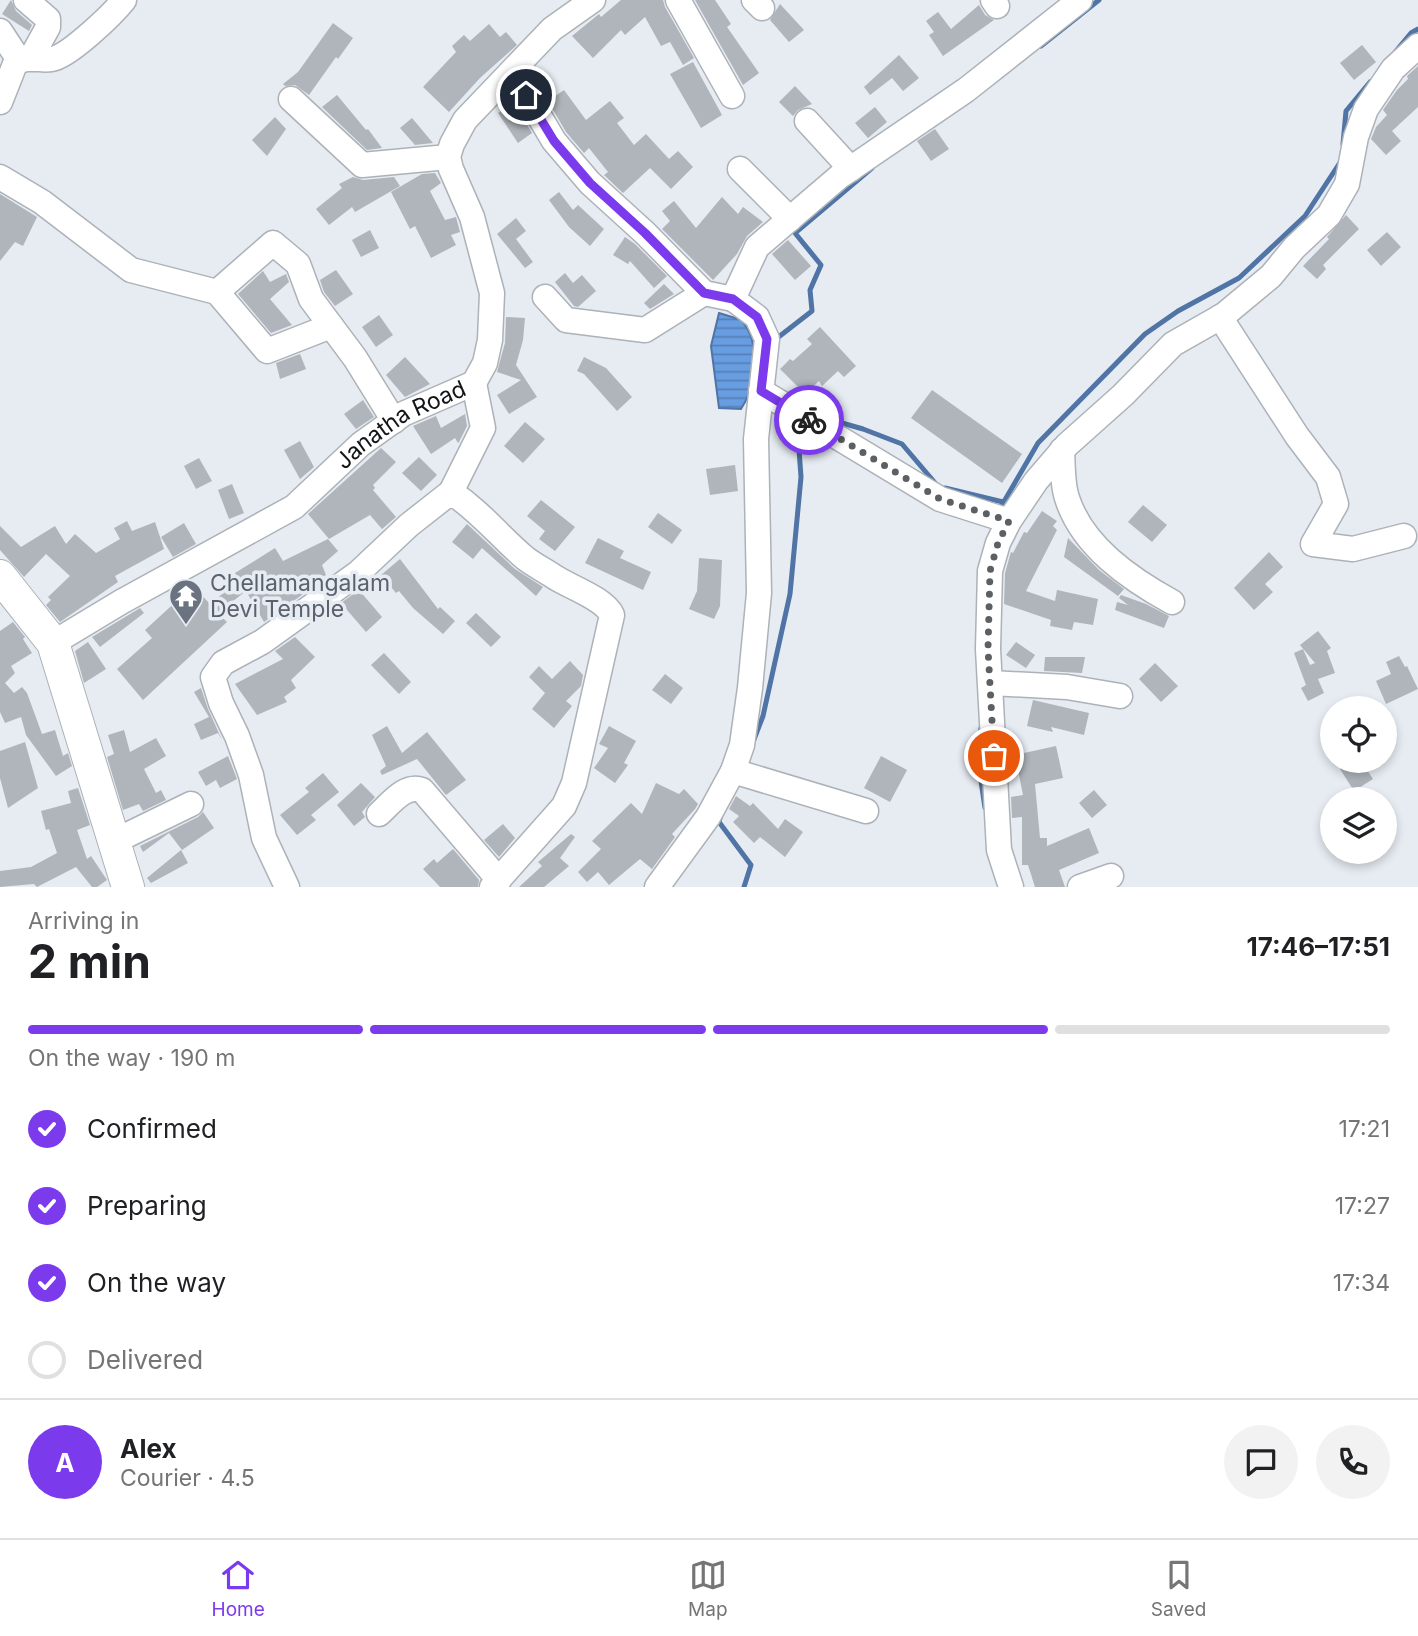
<!DOCTYPE html>
<meta charset="utf-8">
<style>
body{margin:0;font-family:Inter,sans-serif;background:#f2f2f2;color:#202124;height:100vh;display:flex;flex-direction:column;font-size:26px;white-space:nowrap}
*{box-sizing:border-box;margin:0}
p{font-size:23px;color:#757577}
.icon{flex:none;width:38px;height:38px;fill:none;stroke:currentColor;stroke-width:2;stroke-linecap:round;stroke-linejoin:round}
.map{position:relative;height:887px;overflow:hidden}
.drawer{display:flex;flex-direction:column;background:#fff;flex:1}
.drawer>*{flex:none}
.tools{position:absolute;left:1320px;top:696px;display:grid;gap:14px}
.tools a{display:grid;place-items:center;width:77px;height:77px;border-radius:50%;background:#fff;box-shadow:0 4px 10px #0003;font-size:35px}
.pin{position:absolute;display:grid;place-items:center;width:60px;height:60px;color:#fff;margin:-30px;border:4px solid #fff;border-radius:50%;box-shadow:0 2px 7px #0007}
.courier{position:absolute;display:grid;place-items:center;width:70px;height:70px;margin:-35px;border:5px solid #7c3aed;border-radius:50%;background:#fff;color:#222;box-shadow:0 2px 9px #0007}
.head em{font-style:normal;font-weight:700}
.head div{display:flex;flex-direction:column-reverse}
.head{display:flex;align-items:center;justify-content:space-between;height:119px;padding:0 28px}
h1{font-size:46px;font-weight:700;line-height:52px}
.bar{display:grid;grid-template-columns:repeat(4,1fr);gap:10px 7px;align-content:center;height:84px;padding:0 28px}
.bar i{height:9px;border-radius:5px;background:#e0e0e0}
.bar .current{background:#7c3aed}
.bar p{grid-column:span 4}
.line{display:flex;align-items:center;gap:18px;padding:0 28px;border-top:2px solid #e0e0e0}
.line div{flex:1}
.round{display:grid;place-items:center;flex:none;width:74px;height:74px;border-radius:37px;background:#f2f2f2}
ol{padding:0 28px;list-style:none}
li{display:flex;align-items:center;gap:21px;height:77px}
li p{margin-inline-start:auto}
li .icon{padding:7px;border-radius:50%;background:#7c3aed;color:#fff;stroke-width:4}
li:last-child{color:#757577}
li i{width:38px;height:38px;border:4px solid #e0e0e0;border-radius:50%}
.menu{display:flex;justify-content:space-around;align-items:center;height:98px;border-top:2px solid #e0e0e0;background:#fff;font-size:19px;color:#757577}
.menu a{display:grid;justify-items:center;gap:4px}
.menu .current{color:#7c3aed}
.map>svg:first-child{display:block}
.water{fill:url(#water-rules);stroke:#4f74a5;stroke-width:2}
.lines{fill:none;stroke-linecap:round;stroke-linejoin:round}
.stream{stroke:#4f74a5;stroke-width:5}
.building{fill:#afb5bb}
.minor-casing{stroke:#acb2b8;stroke-width:27}
.major-casing{stroke:#acb2b8;stroke-width:34}
.minor{stroke:#fff;stroke-width:24}
.major{stroke:#fff;stroke-width:32}
.done{stroke:#5c6063;stroke-width:7;stroke-dasharray:0 12.6}
.route{stroke:#7c3aed;stroke-width:9}
.labels{text-anchor:middle;stroke-width:7;stroke-linejoin:round;paint-order:stroke}
.street-label{font-size:23px;fill:#121416;stroke:#e6ecf2}
.worship-label{font-size:23px;fill:#5b616d;stroke:#e6ecf2;text-anchor:start}
</style>
<div class="map">
<svg width="1418" height="887" viewBox="0 0 1418 887">
<defs>
<pattern id="water-rules" width="6" height="5" patternUnits="userSpaceOnUse" patternTransform="scale(1.75)"><rect width="6" height="5" fill="#699de2"/><path d="M0 2.5h6" fill="none" stroke="#557fb6"/></pattern>
</defs>
<rect width="100%" height="100%" fill="#e6ecf2"/>
<path class="water" d="M719,313l23,7c3,6 9,13 10,20 6,23 2,49 -11,69l-22,-1 -8,-62z"/>
<g class="lines">
<g class="stream">
<path d="M1041,46l58,-46"/>
<path d="M1396,51l15,-18 7,-4"/>
<path d="M1343,144l3,-33 24,-29"/>
<path d="M776,339l36,-28 -2,-21 11,-25 -26,-32 77,-65"/>
<path d="M828,419l35,10 39,15 34,40"/>
<path d="M945,488l58,14"/>
<path d="M1002,505l36,-62 107,-109 33,-23 61,-33 66,-62 36,-55"/>
<path d="M981,728l-3,33 7,47"/>
<path d="M753,742l10,-26 27,-122 11,-117 -3,-41"/>
<path d="M720,818l-1,4 32,43 -7,22"/>
</g>
</g>
<g class="building">
<path d="M11,0l5,11 16,14 -3,6 -27,-17z"/>
<path d="M621,0h42l2,7 29,51 -11,7 -13,-23 -9,4 -16,-29 -20,18 -4,-5 -28,28 -21,-22 27,-22 2,3z"/>
<path d="M695,0h20l16,24 -4,3 32,46 -16,12z"/>
<path d="M780,4l24,26 -15,12 -19,-22z"/>
<path d="M979,5l6,10 9,5 -51,36 -14,-21 5,-3 -8,-11 12,-9 13,17z"/>
<path d="M333,23l20,15 -15,21 -2,-2 -27,38 -14,-10 -10,1 -2,-2 15,-12z"/>
<path d="M489,24l11,13 6,-5 11,13 -37,33 -31,34 -26,-25 33,-35 -4,-6 12,-11 6,6z"/>
<path d="M1362,45l14,17 -22,18 -14,-17z"/>
<path d="M899,55l20,23 -16,13 -11,-13 -22,17 -6,-8z"/>
<path d="M693,62l29,53 -21,13 -31,-54z"/>
<path d="M1418,66v41l-26,24 9,10 -15,14 -15,-16 5,-12 11,-12 -4,-5 14,-20 11,-11 -1,-3z"/>
<path d="M795,86l17,18 -14,6 -5,6 -14,-14z"/>
<path d="M564,90l22,30 24,-19 14,17 -7,5 17,22 12,-11 23,25 9,-8 15,16 -22,22 -21,-21 -27,25 -19,-18 4,-3 -19,-24 -5,5 -18,-21 -18,-31z"/>
<path d="M337,95l29,35 2,-1 14,19 -15,2 -45,-43z"/>
<path d="M514,103l18,30 -14,10 -20,-30z"/>
<path d="M875,107l12,15 -19,16 -13,-15z"/>
<path d="M275,117l11,12 -19,27 -15,-16z"/>
<path d="M412,118l21,25 -18,2 -15,-17z"/>
<path d="M935,129l14,20 -18,12 -14,-20z"/>
<path d="M435,173l6,10 -11,8 15,29 11,-3 4,15 -9,3 5,10 -25,13 -16,-32 -5,3 -19,-37 31,-18z"/>
<path d="M353,177l10,3 31,-3 6,9 -45,26 -3,-5 -23,18 -13,-16 26,-21 -3,-4z"/>
<path d="M559,192l14,18 5,-5 26,24 -14,17 -21,-19 -20,-27z"/>
<path d="M0,194l37,23 -14,29 -8,-4 -15,19z"/>
<path d="M722,197l16,17 5,-7 20,15 -16,14 -10,18 -24,26 -51,-51 8,-8 -8,-10 12,-10 22,27z"/>
<path d="M1346,215l13,14 -36,36 3,4 -9,10 -14,-13 26,-27 -2,-2z"/>
<path d="M516,218l10,13 -10,8 17,23 -8,6 -28,-34z"/>
<path d="M370,230l9,18 -18,9 -9,-17z"/>
<path d="M1387,232l14,15 -20,19 -14,-16z"/>
<path d="M625,237l10,7 32,32 -13,12 -24,-27 -2,3 -15,-9z"/>
<path d="M788,240l23,26 -16,14 -23,-26z"/>
<path d="M336,270l17,24 -18,12 -11,-14 -4,-12z"/>
<path d="M263,271l7,11 16,-8 3,8 -19,17 22,26 -21,8 -33,-39z"/>
<path d="M565,273l8,10 9,-8 14,16 -18,16 -4,-1 -19,-24z"/>
<path d="M664,284l10,10 -24,15 -6,-6z"/>
<path d="M379,315l14,20 -17,12 -14,-20z"/>
<path d="M506,317l19,1 -2,22 -7,25 21,32 -28,17 -12,-19 24,-15 -24,-8 8,-29z"/>
<path d="M820,327l36,39 -12,11 -6,-6 -16,15 -3,-5 -14,13 -25,-25 10,-10 3,2 19,-17 -5,-5z"/>
<path d="M300,354l6,15 -26,10 -4,-16z"/>
<path d="M405,357l25,27 -25,13 -19,-22z"/>
<path d="M584,357l22,11 26,29 -15,14 -33,-37 -7,-3z"/>
<path d="M932,390l90,64 -20,29 -91,-65z"/>
<path d="M363,400l11,17 -18,12 -12,-15z"/>
<path d="M465,414l2,12 -8,16 -1,1 -3,-5 -24,16 -18,-28 23,-10 5,12z"/>
<path d="M525,422l20,17 -22,24 -19,-17z"/>
<path d="M300,441l14,26 -14,12 -16,-29z"/>
<path d="M381,448l15,14 -23,23 2,3 -2,2 23,27 -14,12 -12,-14 -41,24 -21,-25z"/>
<path d="M419,457l18,18 -16,16 -19,-18z"/>
<path d="M199,458l13,23 -16,8 -12,-23z"/>
<path d="M735,465l3,26 -28,4 -4,-26z"/>
<path d="M232,484l12,29 -15,6 -11,-29z"/>
<path d="M541,500l34,27 -20,24 -16,-12 6,-8 -18,-15z"/>
<path d="M1143,505l24,20 -15,17 -24,-20z"/>
<path d="M1042,511l15,10 -4,5 4,4 -31,61 29,10 2,-11 41,9 -5,26 -19,-3 -2,8 -22,-4 1,-6 -47,-16 1,-31 6,-21 2,1 11,-21 3,1z"/>
<path d="M658,513l24,17 -10,14 -24,-17z"/>
<path d="M127,521l5,10 23,-9 9,27 -49,27 3,6 -58,40 -14,-17 5,-5 -3,-3 22,-21 -24,-22 -22,23 -24,-27v-24l21,21 34,-21 11,18 9,-10 21,19 24,-14 -6,-11z"/>
<path d="M184,523l12,21 -23,13 -12,-20z"/>
<path d="M467,524l48,45 28,18 -7,9 -54,-48 -9,11 -21,-17z"/>
<path d="M598,538l26,13 -4,7 31,14 -8,18 -58,-27z"/>
<path d="M1068,538l31,32 25,19 -6,7 -54,-39z"/>
<path d="M328,539l10,12 -16,14 4,10 -23,11 3,6 -42,30 -18,-31 -28,22 9,9 -84,78 -26,-31 35,-31 -7,-8 48,-44 17,18 29,-24 -4,-7 40,-25 8,13z"/>
<path d="M1269,552l14,15 -18,17 8,8 -19,18 -20,-22z"/>
<path d="M699,558l23,2 -2,46 -6,13 -25,-10 8,-18z"/>
<path d="M400,559l38,50 2,-2 15,14 -12,13 -30,-26 -14,-17 -3,2 -15,-18z"/>
<path d="M359,590l23,27 -16,15 -25,-29z"/>
<path d="M1121,595l25,9 23,12 -5,12 -49,-18 2,-8 11,3 -9,-7z"/>
<path d="M140,608l4,5 -44,34 -8,-10z"/>
<path d="M476,613l25,24 -10,10 -25,-24z"/>
<path d="M13,622l12,15 -2,2 9,14 -21,13 4,7 -10,10 9,10 8,-6 5,6 15,41 13,-4 8,26 5,-3 4,13 -16,10 -30,-41 -5,-18 -16,6 -5,-11v-81z"/>
<path d="M1318,631l13,17 -4,3 8,22 -17,6 6,14 -16,8 -7,-13 5,-3 -12,-32 9,-4 7,16 5,-2 -15,-18z"/>
<path d="M295,637l20,20 -24,23 5,8 -12,9 3,5 -30,13 -22,-31 48,-25 -8,-8z"/>
<path d="M88,642l18,27 -22,14 -9,-32z"/>
<path d="M1016,642l19,13 -9,13 -20,-13z"/>
<path d="M384,653l27,29 -12,12 -28,-29z"/>
<path d="M1399,656l6,11 2,-1 11,23 -32,15 -10,-23 15,-7 -5,-12z"/>
<path d="M1045,657h40l-3,16 -38,-2z"/>
<path d="M570,661l13,14 -2,11 -15,15 6,5 -18,22 -22,-19 13,-16 -16,-16 10,-11 13,13z"/>
<path d="M1155,663l23,23 -17,16 -22,-23z"/>
<path d="M665,674l18,14 -12,16 -19,-14z"/>
<path d="M201,688l7,21 14,31 -4,-7 -17,7 -7,-16 15,-7 -15,-25z"/>
<path d="M1033,700l56,13 -5,22 -33,-8 2,5 -26,-6z"/>
<path d="M387,726l15,27 25,-21 39,48 -20,15 -29,-36 -35,16 -2,-4 6,-5 -14,-31z"/>
<path d="M609,726l27,15 -12,22 4,2 -13,18 -21,-15 14,-20 -9,-4z"/>
<path d="M124,730l6,22 26,-14 10,18 -22,13 12,24 5,-3 5,10 -23,11 -4,-7 -16,6 -16,-53 7,-3 -6,-19z"/>
<path d="M25,742l13,46 -30,20 -8,-30v-27z"/>
<path d="M1056,746l7,32 -28,6 5,54h7v8l42,-18 10,25 -40,17 6,17h-30l-7,-22h-6v-48l-10,1 -1,-21 12,-2 -8,-40z"/>
<path d="M228,756l9,23 -17,9 -4,-8 -10,6 -8,-14z"/>
<path d="M881,756l26,14 -17,32 -26,-14z"/>
<path d="M1352,761h9l12,18 -19,12 -14,-22z"/>
<path d="M323,773l16,19 -28,23 5,5 -19,15 -17,-20 29,-23 -4,-4z"/>
<path d="M361,783l14,14 -13,15 3,5 -11,9 -17,-21z"/>
<path d="M656,783l23,11 5,-5 14,15 -3,5 -23,25 3,3 -23,32 -12,-10 -31,26 -11,-13 -11,10 -9,-10 23,-23 -9,-8 39,-38 11,11z"/>
<path d="M78,788l12,37 -13,5 10,29 4,-3 16,24 -10,7h-5l-16,-20 -39,20 -3,-3 -34,3v-16l31,-4 26,-14 -8,-24 -3,1 -5,-19 30,-8 -3,-12z"/>
<path d="M1094,790l13,15 -15,13 -13,-15z"/>
<path d="M736,796l14,10 3,-3 25,26 7,-10 18,13 -18,25 -25,-20 -6,6 -21,-21 6,-6 -10,-7z"/>
<path d="M203,812l11,16 -32,22 -13,-17 -26,19 -3,-6 58,-29z"/>
<path d="M503,824l12,14 -16,19 -15,-17z"/>
<path d="M571,834l4,3 -15,21 9,8 -25,21h-25l23,-21 -4,-4z"/>
<path d="M453,849l26,31 -1,7h-38l-17,-18 11,-10 3,4z"/>
<path d="M181,850l7,13 -37,20 -4,-5z"/>
</g>
<g class="lines">
<g class="minor-casing">
<g id="minor">
<path d="M26,0l22,19v8l-17,31"/>
<path d="M678,0l54,96"/>
<path d="M754,0l8,8"/>
<path d="M993,0l4,6"/>
<path d="M0,31l19,29"/>
<path d="M513,72l41,69 36,42 55,50 59,60 29,6"/>
<path d="M291,99l71,66 86,-8"/>
<path d="M0,102l15,-38c11,-9 24,-3 37,-5 17,-3 60,-44 72,-59"/>
<path d="M807,121l44,48"/>
<path d="M740,169l50,50"/>
<path d="M0,177l42,25 89,68 86,22 56,-49 25,21 13,35 44,59 39,63"/>
<path d="M217,292l50,59 64,-25"/>
<path d="M545,297l21,23 79,10 59,-37"/>
<path d="M1220,317l77,119 31,41 8,27 -23,40 40,5 51,-13"/>
<path d="M761,391l179,108 69,22"/>
<path d="M1062,450c1,15 0,34 5,48 15,48 63,81 105,104"/>
<path d="M451,492l32,-64 -9,-45"/>
<path id="s1" d="M53,643l68,-41 173,-95 67,-63 42,-30 71,-31 11,-20 5,-23 2,-47 -20,-76 -21,-48 -3,-12 4,-13 13,-24 87,-91 41,-29"/>
<path d="M991,683l76,4 53,9"/>
<path d="M733,771l133,40"/>
<path d="M379,814c12,-11 26,-30 43,-24l77,90"/>
<path d="M115,841l76,-37"/>
<path d="M287,887l-23,-49 -13,-63 -14,-39 -16,-33 -8,-26 10,-14 39,-21 96,-69 51,-48 42,-33c31,21 48,44 74,66 9,7 19,12 28,18 16,11 51,22 59,39l-38,168 -10,23 -72,81"/>
<path d="M657,887l51,-70 25,-46 9,-26 8,-57 9,-95 -3,-154 11,-100 -10,-22 -24,-18 24,-52 83,-71 126,-86 114,-90"/>
<path d="M1011,887l-12,-37 -11,-201 2,-78 8,-28 11,-22 27,-40 31,-36 56,-50 50,-51 51,-29 47,-39 23,-28 35,-33 18,-31 9,-47 10,-28 27,-40 25,-23"/>
<path d="M1080,887l31,-11"/>
</g>
</g>
<g class="major-casing">
<path id="major" d="M0,576l53,67 75,244"/>
</g>
<use href="#minor" class="minor"/>
<use href="#major" class="major"/>
</g>
<g class="lines">
<path class="done" d="M809,420l131,79 69,22 -11,22 -8,28 -2,78 6,107"/>
<path class="route" d="M526,95l28,46 36,42 55,50 59,60 29,6 24,18 10,22 -6,52 48,29"/>
</g>
<defs>
<g id="temple-pin" transform="scale(1.75)"><path d="M0 17L-7.5 6A9.5 9.5 0 1 1 7.5 6Z" fill="#6b7280" stroke="#e6ecf2"/><path d="M0-6L5-2H3V0L6.5 2.5H4V6H1.5V3h-3V6H-4V2.5H-6.5L-3 0V-2H-5Z" fill="#fff"/></g>
</defs>
<g fill-rule="evenodd">
<use href="#temple-pin" x="186" y="596"/>
</g>
<g class="labels">
<g class="street-label">
<text dy="8" stroke="none"><textPath href="#s1" startOffset="413">Janatha Road</textPath></text>
</g>
<g class="worship-label">
<text x="210" y="591">Chellamangalam<tspan x="210" dy="26">Devi Temple</tspan></text>
</g>
</g>
</svg>
<div class="tools">
<a><svg class="icon" aria-label="locate" viewBox="0 0 24 24"><circle cx="12" cy="12" r="6"/><path d="M12 2v4M12 18v4M2 12h4M18 12h4"/></svg></a>
<a><svg class="icon" aria-label="layers" viewBox="0 0 24 24"><path d="M12 4l9 5-9 5-9-5zM3 14l9 5 9-5"/></svg></a>
</div>
<div class="pin" style="left:994px;top:756px;background:#ea580c"><svg class="icon" aria-label="bag" viewBox="0 0 24 24"><path d="M5 8h14l-1 12H6zM9 8a3 3 0 0 1 6 0"/></svg></div>
<div class="pin" style="left:526px;top:95px;background:#1f2937"><svg class="icon" aria-label="home" viewBox="0 0 24 24"><path d="M3 11l9-7 9 7M6 9v11h12V9"/></svg></div>
<div class="courier" style="left:809px;top:420px"><svg class="icon" aria-label="bike" viewBox="0 0 24 24"><circle cx="6" cy="16" r="4"/><circle cx="18" cy="16" r="4"/><path d="M6 16l4-8h5l3 8M10 8l3 8H6M13 5h3"/></svg></div>
</div>
<section class="drawer">
<div class="head"><div><h1>2 min</h1><p>Arriving in</p></div><em>17:46–17:51</em></div>
<div class="bar"><i class="current"></i><i class="current"></i><i class="current"></i><i></i><p>On the way · 190 m</p></div>
<ol>
<li><svg class="icon" aria-label="check" viewBox="0 0 24 24"><path d="M5 12l5 5 9-10"/></svg>Confirmed<p>17:21</p></li>
<li><svg class="icon" aria-label="check" viewBox="0 0 24 24"><path d="M5 12l5 5 9-10"/></svg>Preparing<p>17:27</p></li>
<li><svg class="icon" aria-label="check" viewBox="0 0 24 24"><path d="M5 12l5 5 9-10"/></svg>On the way<p>17:34</p></li>
<li><i></i>Delivered</li>
</ol>
<div class="line" style="height:126px"><b class="round" style="background:#7c3aed;color:#fff">A</b><div><b>Alex</b><p>Courier · 4.5</p></div><a class="round"><svg class="icon" aria-label="chat" viewBox="0 0 24 24"><path d="M4 5h16v11H9l-5 4z"/></svg></a><a class="round"><svg class="icon" aria-label="phone" viewBox="0 0 24 24"><path d="M5 4h4l2 5-3 2q2 4 5 5l2-3 5 2v4C11 20 4 13 5 4z"/></svg></a></div>
</section>
<nav class="menu">
<a class="current"><svg class="icon" aria-label="home" viewBox="0 0 24 24"><path d="M3 11l9-7 9 7M6 9v11h12V9"/></svg>Home</a>
<a><svg class="icon" aria-label="map" viewBox="0 0 24 24"><path d="M3 6l6-2 6 2 6-2v14l-6 2-6-2-6 2zM9 4v14M15 6v14"/></svg>Map</a>
<a><svg class="icon" aria-label="saved" viewBox="0 0 24 24"><path d="M7 4h10v16l-5-4-5 4z"/></svg>Saved</a>
</nav>
